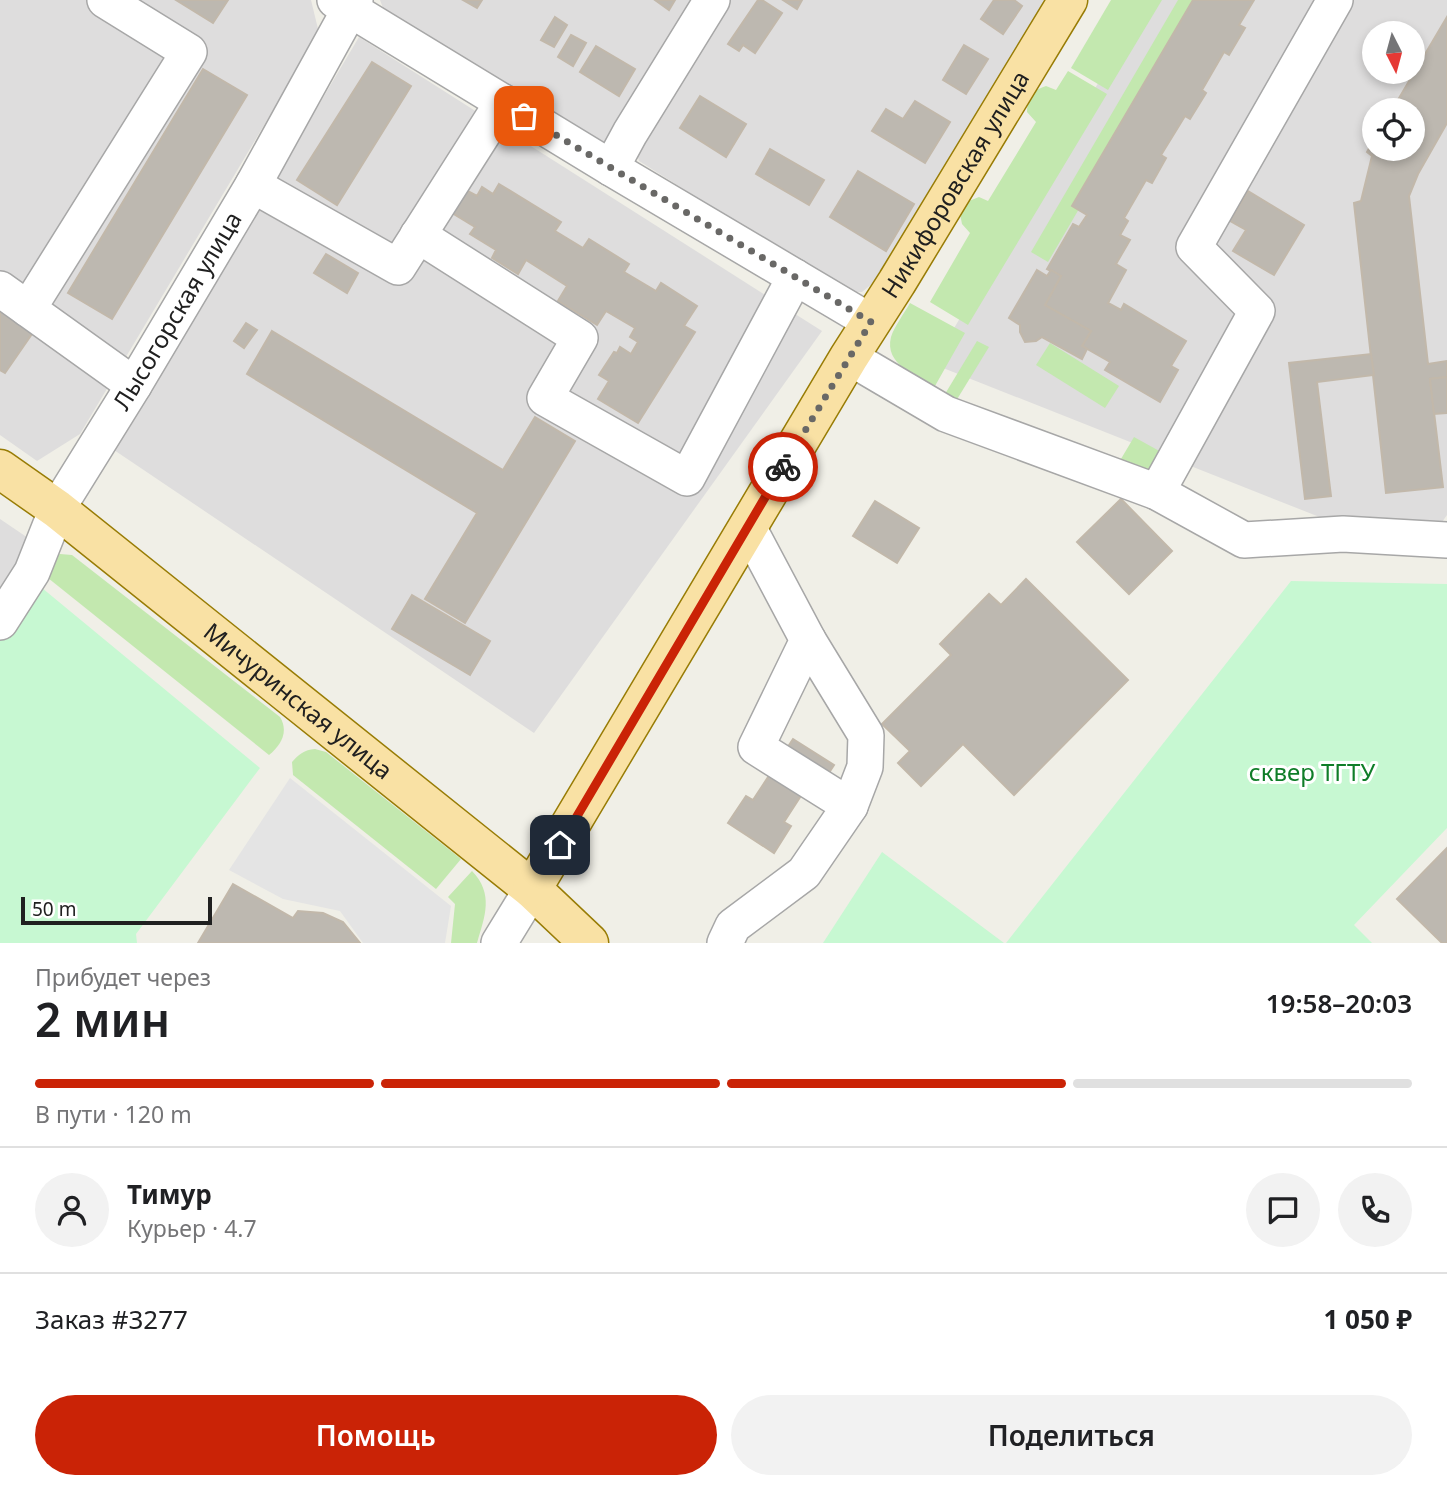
<!DOCTYPE html>
<html lang="ru">
<meta charset="utf-8">
<style>
body{margin:0;font-family:"Noto Sans",sans-serif;background:#f2f2f2;color:#202124;height:100vh;display:flex;flex-direction:column;font-size:26px;white-space:nowrap}
*{box-sizing:border-box;margin:0}
p{font-size:23px;color:#757577}
.icon{flex:none;width:38px;height:38px;fill:none;stroke:currentColor;stroke-width:2;stroke-linecap:round;stroke-linejoin:round}
.map{position:relative;height:943px;overflow:hidden}
.side{display:flex;flex-direction:column;background:#fff;flex:1}
.side>*{flex:none}
.needle{width:46px;rotate:174deg}
.tools{position:absolute;left:1362px;top:21px;display:grid;gap:14px}
.tools a{display:grid;place-items:center;width:63px;height:63px;border-radius:50%;background:#fff;box-shadow:0 4px 10px #0003;font-size:35px}
.scale{position:absolute;left:21px;bottom:18px;width:191px;box-sizing:border-box;padding-left:7px;border:4px solid #202020;border-top:0;font-size:19px;line-height:24px;white-space:nowrap;color:#202020;-webkit-text-stroke:5px #fff;paint-order:stroke}
.pin{position:absolute;display:grid;place-items:center;width:60px;height:60px;color:#fff;margin:-30px;border-radius:14px;box-shadow:0 4px 10px #0006}
.courier{position:absolute;display:grid;place-items:center;width:70px;height:70px;margin:-35px;border:5px solid #ca2306;border-radius:50%;background:#fff;color:#222;box-shadow:0 2px 9px #0007}
.headline em{font-style:normal;font-weight:600}
.headline div{display:flex;flex-direction:column-reverse}
.headline{display:flex;align-items:center;justify-content:space-between;height:119px;padding:0 35px}
h1{font-size:46px;font-weight:600;line-height:52px}
.bar{display:grid;grid-template-columns:repeat(4,1fr);gap:10px 7px;align-content:center;height:84px;padding:0 35px}
.bar i{height:9px;border-radius:5px;background:#e0e0e0}
.bar .on{background:#ca2306}
.bar p{grid-column:span 4}
.line{display:flex;align-items:center;gap:18px;padding:0 35px;border-top:2px solid #e0e0e0}
.line div{flex:1}
.round{display:grid;place-items:center;flex:none;width:74px;height:74px;border-radius:37px;background:#f2f2f2}
.primary-button{display:flex;gap:14px;margin-top:auto;padding:14px 35px}
.primary-button a{flex:1;height:80px;border-radius:42px;background:#ca2306;color:#fff;font-size:28px;font-weight:600;line-height:80px;text-align:center}
.primary-button a+a{background:#f2f2f2;color:#202124}
.map>svg:first-child{display:block}
.residential{fill:#dedddd;fill-rule:evenodd}
.grass{fill:#c3e8af}
.park{fill:#c7f8d2}
.parking{fill:#e4e4e4}
.building{fill:#bdb8b0;stroke:#c2b8aa;stroke-width:2}
.lines{fill:none;stroke-linecap:round;stroke-linejoin:round}
.minor-casing{stroke:#a7a7a7;stroke-width:38}
.major-casing{stroke:#987c05;stroke-width:41}
.minor{stroke:#fff;stroke-width:35}
.major{stroke:#f9e1a4;stroke-width:38}
.done{stroke:#696866;stroke-width:7;stroke-dasharray:0 12.6}
.route{stroke:#ca2306;stroke-width:9}
.labels{text-anchor:middle;stroke-width:6;stroke-linejoin:round;paint-order:stroke}
.street-label{font-size:24px;fill:#202020;stroke:#fff}
.park-label{font-size:24px;fill:#0f7d28;stroke:#fff}
</style>
<div class="map">
<svg width="1447" height="943" viewBox="0 0 1447 943">
<rect width="100%" height="100%" fill="#f0efe7"/>
<g class="residential">
<path d="M0,0h311l8,33 -239,401 -43,27 -37,-26z"/>
<path d="M380,0h323l-98,147 -222,-139z"/>
<path d="M721,0h324l-172,283 -11,9h-15l-208,-131 -5,-17z"/>
<path d="M1147,0h300v515l-29,41 -485,-192zM1374,33h38v39h-38zM1374,110h38v39h-38z"/>
<path d="M359,37l463,294 -288,402 -420,-283z"/>
<path d="M0,519l34,23 -34,48z"/>
</g>
<g class="grass">
<path d="M1111,0h51l-54,90 -37,-22z"/>
<path d="M1178,0h23l-153,262 -17,-10z"/>
<path d="M1068,71l39,23 -139,231 -38,-23 40,-69 -8,-9 -2,-10 9,-13 10,-4 9,4 48,-79 -9,-10c1,-16 4,-21 19,-26l10,4z"/>
<path d="M910,303l55,30 -30,53c-19,-10 -51,-22 -44,-49 3,-10 14,-25 19,-34z"/>
<path d="M977,341l12,6 -33,54 -11,-7z"/>
<path d="M1050,343l69,43 -14,22 -69,-43z"/>
<path d="M1134,437l29,16 -5,10 -14,12 -29,-6z"/>
<path d="M60,554l12,1 208,162c9,15 1,28 -11,38l-226,-181 5,-15z"/>
<path d="M315,749l11,3 135,107 -25,30 -143,-114 -1,-13c7,-8 12,-12 23,-13z"/>
<path d="M472,871c22,23 13,45 5,72h-26l4,-39 -7,-7z"/>
</g>
<g class="park">
<path d="M1291,581l156,3v244l-93,97 18,18h-366z"/>
<path d="M36,583l224,185 -124,166 1,9h-137v-302z"/>
<path d="M882,852l122,91h-181z"/>
</g>
<path class="parking" d="M290,778l161,128 -6,37h-82l-23,-32 -57,-12 -54,-29z"/>
<g class="building">
<path d="M176,0h52l-15,23z"/>
<path d="M463,0h19l-5,8z"/>
<path d="M655,0h20l-6,10z"/>
<path d="M758,0h4l20,13 -27,40 -12,-8 -4,6 -11,-7z"/>
<path d="M783,0h19l-5,9z"/>
<path d="M994,0h20l8,6 -19,28 -22,-15z"/>
<path d="M1193,0h61l-15,25 6,3 -16,27 -5,-3 -22,38 4,3 -16,26 -5,-3 -24,39 5,3 -14,25 -6,-3 -22,38 4,3 -8,14 10,5 -14,24 10,6 -18,33 13,7 3,-6 62,37 -15,25 7,4 -18,32 -55,-32 5,-8 -28,-16 9,-15 -46,-26 16,-29 -14,-7 26,-45 6,3 8,-12 -15,-9z"/>
<path d="M555,17l12,8 -13,22 -13,-7z"/>
<path d="M1447,17v106l-29,51 -9,22 19,168 19,-3v16l-17,2 13,108 -57,6 -32,-290 7,-2 11,-45 -5,-4 7,-12v9h38v-39h-20z"/>
<path d="M571,35l15,8 -13,23 -15,-9z"/>
<path d="M964,45l24,14 -22,35 -23,-14z"/>
<path d="M596,46l39,23 -16,27 -39,-24z"/>
<path d="M372,62l39,24 -74,119 -40,-25z"/>
<path d="M203,69l44,26 -135,224 -44,-26z"/>
<path d="M700,96l46,28 -20,33 -46,-29z"/>
<path d="M915,101l35,21 -25,41 -53,-32 14,-22 17,10z"/>
<path d="M770,149l54,31 -15,25 -53,-31z"/>
<path d="M858,171l56,33 -28,47 -56,-34z"/>
<path d="M499,184l62,38 -6,9 28,17 6,-9 40,25 -5,8 32,19 5,-8 36,23 -13,20 11,6 -57,91 -40,-24 11,-18 -10,-6 15,-23 3,1 3,-6 11,7 7,-12 -8,-5 5,-9 -29,-17 -9,14 -39,-24 9,-15 -41,-26 -8,14 -26,-16 4,-8 -26,-16 5,-7 -23,-14 14,-23 11,6 5,-9 11,7z"/>
<path d="M1248,191l56,34 -30,50 -41,-24 13,-21 -16,-9z"/>
<path d="M326,254l32,19 -11,20 -33,-20z"/>
<path d="M1037,270l10,6 4,-6 10,6 -16,29 46,26 -9,15 5,3 -5,10 -40,-22 -6,4 -11,1 -5,-10v-7l-11,-7z"/>
<path d="M0,308l34,23 -29,42 -5,-3z"/>
<path d="M246,323l11,7 -13,18 -10,-7z"/>
<path d="M272,331l231,139 32,-53 40,24 -110,182 -40,-24 52,-86 -230,-139z"/>
<path d="M1371,354l3,21 -57,7 14,114 -26,3 -16,-136z"/>
<path d="M1447,377v36l-13,1 -4,-35z"/>
<path d="M1121,499l51,52 -43,43 -52,-52z"/>
<path d="M875,501l44,27 -22,35 -44,-27z"/>
<path d="M1026,579l102,101 -114,115 -51,-51 -42,42 -23,-23 12,-12 -28,-27 69,-69 -11,-11 49,-50 12,11z"/>
<path d="M412,595l78,46 -20,34 -78,-46z"/>
<path d="M793,739l41,26 -19,29 -9,-6 -22,34 7,4 -17,27 -46,-30 18,-27 7,4z"/>
<path d="M1447,848v95h-5l-45,-44z"/>
<path d="M233,884l60,34 5,-7 25,2 20,9 17,21h-162z"/>
</g>
<g class="lines">
<g class="minor-casing">
<g id="minor">
<path d="M105,0l84,52 -161,257 106,76"/>
<path d="M335,0l276,168 260,154"/>
<path d="M611,168l19,-35 82,-133"/>
<path d="M253,185l145,82 105,-165"/>
<path d="M418,235l162,103 -35,60 142,80 108,-201"/>
<path d="M0,289l28,20"/>
<path d="M849,357l97,57 211,78 87,48 99,-6 104,6"/>
<path d="M1157,492l100,-181 -63,-64 141,-247"/>
<path id="s1" d="M0,622l32,-50 25,-63 77,-124 119,-200 102,-185"/>
<path d="M808,640l58,95 -1,32 -15,39"/>
<path d="M499,943l33,-54"/>
<path d="M725,943l8,-17 71,-53 46,-67 -94,-59 52,-107 -60,-113"/>
</g>
</g>
<g class="major-casing">
<g id="major">
<path id="s2" d="M0,469l57,40 475,380 57,54"/>
<path id="s3" d="M532,889l317,-532 48,-75 171,-282"/>
</g>
</g>
<use href="#minor" class="minor"/>
<use href="#major" class="major"/>
</g>
<g class="lines">
<path class="done" d="M524,116l347,206 -88,145"/>
<path class="route" d="M560,845l223,-378"/>
</g>
<g class="labels">
<g class="street-label">
<text dy="8" stroke="none"><textPath href="#s3" startOffset="822">Никифоровская улица</textPath></text>
<text dy="8" stroke="none"><textPath href="#s1" startOffset="359">Лысогорская улица</textPath></text>
<text dy="8" stroke="none"><textPath href="#s2" startOffset="378">Мичуринская улица</textPath></text>
</g>
<g class="park-label">
<text x="1312" y="781">сквер ТГТУ</text>
</g>
</g>
</svg>
<div class="tools">
<a><svg class="needle" viewBox="-14 -14 28 28"><path d="M0-13l5 13h-10z" fill="#e53935"/><path d="M0 13l5-13h-10z" fill="#757577"/></svg></a>
<a><svg class="icon" aria-label="locate" viewBox="0 0 24 24"><circle cx="12" cy="12" r="6"/><path d="M12 2v4M12 18v4M2 12h4M18 12h4"/></svg></a>
</div>
<div class="scale">50 m</div>
<div class="pin" style="left:524px;top:116px;background:#ea580c"><svg class="icon" aria-label="bag" viewBox="0 0 24 24"><path d="M5 8h14l-1 12H6zM9 8a3 3 0 0 1 6 0"/></svg></div>
<div class="pin" style="left:560px;top:845px;background:#1f2937"><svg class="icon" aria-label="home" viewBox="0 0 24 24"><path d="M3 11l9-7 9 7M6 9v11h12V9"/></svg></div>
<div class="courier" style="left:783px;top:467px"><svg class="icon" aria-label="bike" viewBox="0 0 24 24"><circle cx="6" cy="16" r="4"/><circle cx="18" cy="16" r="4"/><path d="M6 16l4-8h5l3 8M10 8l3 8H6M13 5h3"/></svg></div>
</div>
<section class="side">
<div class="headline"><div><h1>2 мин</h1><p>Прибудет через</p></div><em>19:58–20:03</em></div>
<div class="bar"><i class="on"></i><i class="on"></i><i class="on"></i><i></i><p>В пути · 120 m</p></div>
<div class="line" style="height:126px"><a class="round"><svg class="icon" aria-label="person" viewBox="0 0 24 24"><circle cx="12" cy="8" r="4"/><path d="M4 21q1-7 8-7t8 7"/></svg></a><div><b>Тимур</b><p>Курьер · 4.7</p></div><a class="round"><svg class="icon" aria-label="chat" viewBox="0 0 24 24"><path d="M4 5h16v11H9l-5 4z"/></svg></a><a class="round"><svg class="icon" aria-label="phone" viewBox="0 0 24 24"><path d="M5 4h4l2 5-3 2q2 4 5 5l2-3 5 2v4C11 20 4 13 5 4z"/></svg></a></div>
<div class="line" style="height:91px"><div>Заказ #3277</div><b>1 050 ₽</b></div>
<div class="primary-button"><a>Помощь</a><a>Поделиться</a></div>
</section>
